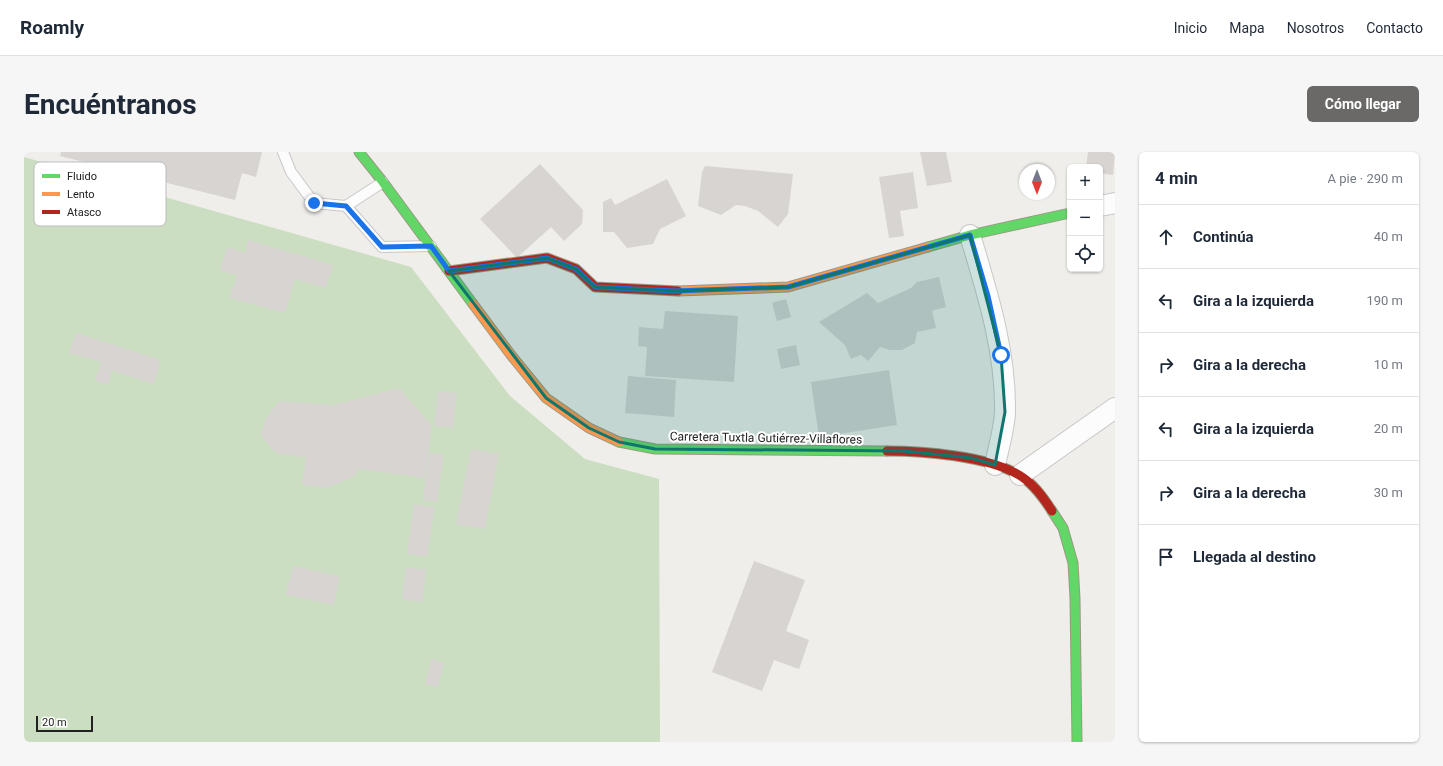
<!DOCTYPE html>
<html lang="es">
<head>
<meta charset="utf-8">
<style>
	:root { --surface:#fff; --page:#f6f6f7; --text:#1f2937; --muted:#747a83; --line:#e0e1e3; --accent:#6a6968 }
	body { margin:0; font-family:Roboto,sans-serif; background:var(--page); color:var(--text) }
	.controls { position:absolute; right:12px; top:12px; display:grid; overflow:hidden; border-radius:6px; box-shadow:0 1px 3px #0004 }
	.controls button { width:36px; height:36px; display:grid; place-items:center; padding:0; border:0; border-bottom:1px solid var(--line); background:var(--surface); color:var(--text); font:20px sans-serif }
	.compass { position:absolute; left:995px; top:12px; width:36px; height:36px; border-radius:50%; background:var(--surface); box-shadow:0 1px 3px #0004; rotate:180deg }
	.scale { position:absolute; left:12px; bottom:10px; width:57px; box-sizing:border-box; padding-left:4px; border:2px solid #222; border-top:0; font-size:11px; line-height:14px; white-space:nowrap; color:#222; -webkit-text-stroke:3px #fff; paint-order:stroke }
	.stop { position:absolute; width:12px; height:12px; margin:-9px; border:3px solid #1a73e8; border-radius:50%; background:#fff }
	.stop.end { background:#1a73e8; border-color:#fff; box-shadow:0 1px 4px #0008 }
	.list { margin:0; padding:0; list-style:none }
	h2 { display:flex; justify-content:space-between; align-items:center; height:52px; margin:0; padding:0 16px; font-size:17px }
	h2 small { font-size:13px; font-weight:400; color:var(--muted) }
	.list li { display:grid; grid-template-columns:26px 1fr auto; gap:12px; align-items:center; box-sizing:border-box; height:64px; padding:0 16px; border-top:1px solid var(--line) }
	.list b { display:block; font-size:15px; white-space:nowrap }
	.list em { font-size:13px; font-style:normal; color:var(--muted) }
	.icon { flex:none; width:22px; height:22px; fill:none; stroke:currentColor; stroke-width:2; stroke-linecap:round; stroke-linejoin:round }
	.map { position:relative; flex:none; width:1091px; height:590px; overflow:hidden; border-radius:6px }
	header { display:flex; align-items:center; gap:24px; box-sizing:border-box; height:56px; padding:0 20px; background:var(--surface); border-bottom:1px solid var(--line) }
	header strong { font-size:19px }
	nav { display:flex; gap:22px; margin-inline-start:auto; font-size:14px }
	.intro { display:flex; align-items:center; justify-content:space-between; box-sizing:border-box; height:96px; padding:0 24px }
	h1 { margin:0; font-size:28px }
	.button { padding:10px 18px; border-radius:6px; background:var(--accent); color:#fff; font-size:14px; font-weight:700 }
	main { display:flex; gap:24px; padding:0 24px }
	aside { flex:1; background:var(--surface); border-radius:6px; box-shadow:0 1px 3px #0004 }
	.map>svg:first-child { display:block }
</style>
</head>
<body>
<header>
<strong>Roamly</strong>
<nav><a>Inicio</a><a>Mapa</a><a>Nosotros</a><a>Contacto</a></nav>
</header>
<div class="intro"><h1>Encuéntranos</h1><a class="button">Cómo llegar</a></div>
<main>
<div class="map">
<svg width="1091" height="590" viewBox="0 0 1091 590">
	<rect width="100%" height="100%" fill="#f0eeeb"/>
	<path fill="#cbdec1" d="M0,5l387,110 99,129 75,63 74,20 1,263h-636z"/>
	<g fill="#d7d4d2">
		<path d="M37,0h201l-6,25 -14,-4 -7,27 -175,-44z"/>
		<path d="M896,0h26l6,30 -25,4z"/>
		<path d="M1064,0h27l-2,23 -13,-2v-6h-14z"/>
		<path d="M516,12l43,46 -1,14 -18,17 -13,-14 -34,31 -37,-39z"/>
		<path d="M681,14l88,8 -5,40 -10,13 -20,-16 -13,-5 -9,-1 -15,10 -23,-9 4,-34z"/>
		<path d="M889,20l5,36 -18,3 4,25 -15,2 -10,-61z"/>
		<path d="M643,27l19,37 -26,13 -7,15 -26,4 -13,-16h-11v-30l8,-4 4,7z"/>
		<path d="M224,88l85,25 -7,23 -31,-9 -10,34 -55,-15 7,-23 -17,-4 7,-24 18,6z"/>
		<path d="M915,125l7,30 -14,4 4,17 -19,4 -2,11 -13,7h-12l-10,-3 -12,14 -7,-6 -10,4 -6,-14 -26,-23 48,-29 11,10 33,-15 6,-6z"/>
		<path d="M762,147l5,18 -14,4 -5,-18z"/>
		<path d="M641,159l73,5 -4,66 -89,-6 2,-29 -9,-1 1,-19 24,2z"/>
		<path d="M52,181l85,27 -7,24 -42,-13 -4,14 -13,-4 6,-19 -32,-9z"/>
		<path d="M772,193l4,20 -19,4 -4,-20z"/>
		<path d="M865,218l8,55 -78,12 -8,-55z"/>
		<path d="M604,224l48,4 -2,37 -49,-4z"/>
		<path d="M375,236l33,38 -7,52 -66,-9 -6,8 -27,11 -24,-3 4,-27 -30,-5 -15,-17 4,-16 14,-19 54,4z"/>
		<path d="M414,239l19,2 -4,35 -19,-2z"/>
		<path d="M447,297l28,5 -14,75 -29,-5z"/>
		<path d="M405,301l15,2 -7,47 -14,-2z"/>
		<path d="M390,352l21,3 -8,50 -20,-3z"/>
		<path d="M730,409l51,19 -19,51 23,9 -10,29 -25,-9 -12,31 -50,-19z"/>
		<path d="M269,414l47,10 -6,29 -48,-10z"/>
		<path d="M382,415l20,3 -3,32 -21,-2z"/>
		<path d="M407,507l13,4 -6,24 -13,-3z"/>
	</g>
	<g fill="none" stroke-linecap="round" stroke-linejoin="round">
		<g stroke="#c9c8c7" stroke-width="12">
			<g id="lane">
				<path d="M259,0l8,20 23,31 32,3 37,-24"/>
				<path d="M322,54l36,41 49,-1"/>
			</g>
		</g>
		<g stroke="#c9c8c7" stroke-width="22">
			<g id="street">
				<path d="M1076,54l15,-3"/>
				<path d="M946,83c17,57 36,116 35,176 0,15 -7,39 -10,54"/>
				<path d="M996,323l95,-67"/>
			</g>
		</g>
		<g stroke="#999a82" stroke-width="11">
			<g id="fast">
				<path d="M335,0l24,30 90,122"/>
				<path d="M904,95l42,-12 100,-22"/>
				<path d="M595,290l36,7 232,2"/>
				<path d="M1028,359l11,17 10,35 2,35 2,144"/>
			</g>
		</g>
		<g stroke="#999a82" stroke-width="11">
			<g id="slow">
				<path d="M654,139l110,-4 140,-40"/>
				<path d="M449,152l38,51 35,43 43,30 30,14"/>
			</g>
		</g>
		<g stroke="#999a82" stroke-width="11">
			<g id="jam">
				<path d="M425,119l98,-13 29,11 19,18 83,4"/>
				<path d="M863,299c37,0 100,5 132,24 14,8 24,22 33,36"/>
			</g>
		</g>
		<use href="#lane" stroke="#fdfcfc" stroke-width="10"/>
		<use href="#street" stroke="#fdfcfc" stroke-width="20"/>
		<use href="#fast" stroke="#63d668" stroke-width="9"/>
		<use href="#slow" stroke="#ff974d" stroke-width="9"/>
		<use href="#jam" stroke="#b3261e" stroke-width="9"/>
	</g>
	<g fill="none" stroke-linecap="round" stroke-linejoin="round">
		<path stroke="#1a73e8" stroke-width="5" d="M290,51l32,3 36,41 49,-1 18,25 98,-13 29,11 19,18 79,4 114,-4 182,-52 18,61 13,59"/>
	</g>
	<path fill="#0f766e" fill-opacity="0.2" stroke="#0f766e" stroke-width="3" stroke-linejoin="round" d="M946,83l31,120 4,57 -10,53 -24,-7 -68,-7 -248,-2 -36,-7 -30,-14 -43,-30 -97,-127 98,-13 29,11 19,18 79,4 114,-4z"/>
	<g text-anchor="middle" dominant-baseline="central" stroke-width="4" stroke-linejoin="round" paint-order="stroke">
		<g font-size="12" fill="#222" stroke="#fff">
			<text transform="translate(742 286) rotate(1)">Carretera Tuxtla Gutiérrez-Villaflores</text>
		</g>
	</g>
	<rect x="10" y="10" width="132" height="64" rx="6" fill="#fff" stroke="#bdbdbd" stroke-width="1"/>
	<rect x="18" y="22" width="18" height="4" fill="#63d668"/>
	<rect x="18" y="40" width="18" height="4" fill="#ff974d"/>
	<rect x="18" y="58" width="18" height="4" fill="#b3261e"/>
	<g font-size="11" fill="#222">
		<text x="43" y="28">Fluido</text>
		<text x="43" y="46">Lento</text>
		<text x="43" y="64">Atasco</text>
	</g>
</svg>
<div class="controls">
<button>+</button>
<button>−</button>
<button><svg class="icon" aria-label="locate" viewBox="0 0 24 24"><circle cx="12" cy="12" r="6"/><path d="M12 2v4M12 18v4M2 12h4M18 12h4"/></svg></button>
</div>
<svg class="compass" viewBox="-18 -18 36 36"><path d="M0-13l5 13h-10z" fill="#e53935"/><path d="M0 13l5-13h-10z" fill="#747a83"/></svg>
<div class="scale">20 m</div>
<div class="stop" style="left:977px;top:203px"></div>
<div class="stop end" style="left:290px;top:51px"></div>
</div>
<aside>
<h2>4 min<small>A pie · 290 m</small></h2>
<ul class="list">
<li><svg class="icon" aria-label="ahead" viewBox="0 0 24 24"><path d="M12 20V5M6 11l6-6 6 6"/></svg><div><b>Continúa</b></div><em>40 m</em></li>
<li><svg class="icon" aria-label="left" viewBox="0 0 24 24"><path d="M17 20v-9H6M10 6l-5 5 5 5"/></svg><div><b>Gira a la izquierda</b></div><em>190 m</em></li>
<li><svg class="icon" aria-label="right" viewBox="0 0 24 24"><path d="M7 20v-9h11M14 6l5 5-5 5"/></svg><div><b>Gira a la derecha</b></div><em>10 m</em></li>
<li><svg class="icon" aria-label="left" viewBox="0 0 24 24"><path d="M17 20v-9H6M10 6l-5 5 5 5"/></svg><div><b>Gira a la izquierda</b></div><em>20 m</em></li>
<li><svg class="icon" aria-label="right" viewBox="0 0 24 24"><path d="M7 20v-9h11M14 6l5 5-5 5"/></svg><div><b>Gira a la derecha</b></div><em>30 m</em></li>
<li><svg class="icon" aria-label="arrive" viewBox="0 0 24 24"><path d="M6 21V4h12l-3 4 3 4H6"/></svg><div><b>Llegada al destino</b></div></li>
</ul>
</aside>
</main>
</body>
</html>
